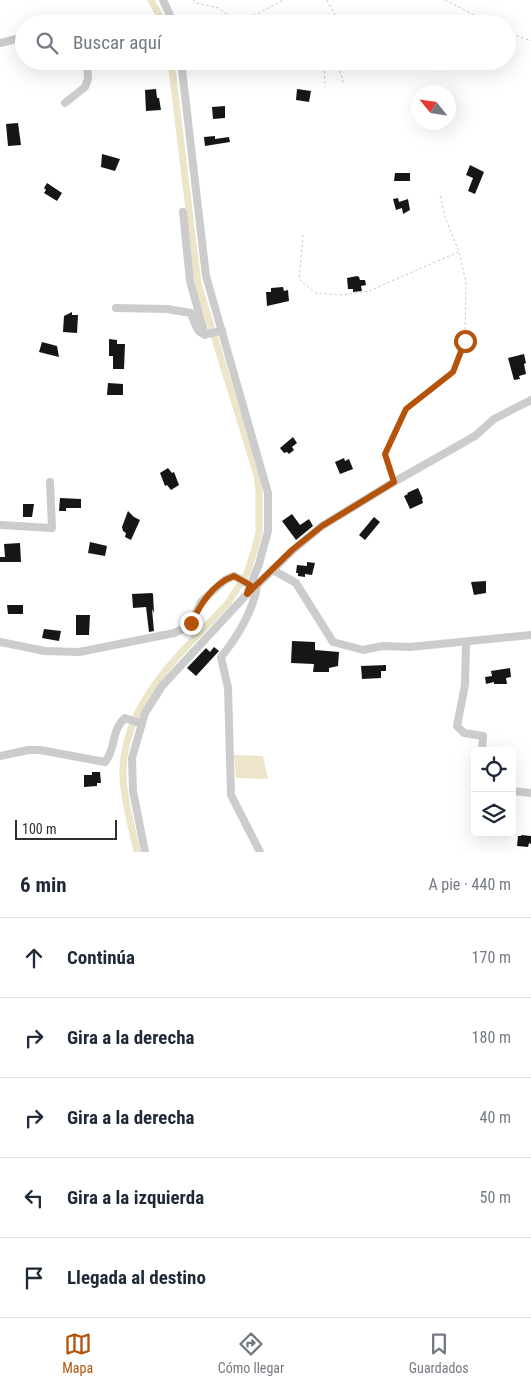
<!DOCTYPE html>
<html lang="es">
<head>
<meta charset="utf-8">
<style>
	:root { --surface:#fff; --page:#f2f2f3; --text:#1f2937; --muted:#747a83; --line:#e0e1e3; --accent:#b45309 }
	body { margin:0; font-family:"Roboto Condensed",sans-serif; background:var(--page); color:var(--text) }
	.controls { position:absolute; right:15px; bottom:15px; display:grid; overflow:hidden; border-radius:8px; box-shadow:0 5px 20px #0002 }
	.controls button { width:45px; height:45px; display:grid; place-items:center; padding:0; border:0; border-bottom:1px solid var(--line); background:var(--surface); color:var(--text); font:25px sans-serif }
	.compass { position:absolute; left:411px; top:85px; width:45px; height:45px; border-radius:50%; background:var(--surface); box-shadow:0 5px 20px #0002; rotate:300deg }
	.scale { position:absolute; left:15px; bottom:12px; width:102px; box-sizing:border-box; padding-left:5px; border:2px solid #2f2f2f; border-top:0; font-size:14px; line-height:18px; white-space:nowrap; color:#2f2f2f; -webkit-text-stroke:4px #fff; paint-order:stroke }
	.stop { position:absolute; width:15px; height:15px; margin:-11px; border:4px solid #b45309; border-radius:50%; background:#fff }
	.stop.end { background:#b45309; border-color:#fff; box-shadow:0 1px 5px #0008 }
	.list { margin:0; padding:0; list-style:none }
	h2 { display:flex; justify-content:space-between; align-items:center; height:65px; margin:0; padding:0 20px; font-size:21px }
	h2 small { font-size:16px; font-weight:400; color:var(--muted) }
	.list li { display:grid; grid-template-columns:32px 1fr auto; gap:15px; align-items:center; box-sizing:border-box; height:80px; padding:0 20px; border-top:1px solid var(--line) }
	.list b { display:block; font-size:19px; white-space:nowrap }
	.list em { font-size:16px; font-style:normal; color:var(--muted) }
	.icon { flex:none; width:28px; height:28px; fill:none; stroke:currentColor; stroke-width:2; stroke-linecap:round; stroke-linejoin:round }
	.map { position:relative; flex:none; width:531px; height:852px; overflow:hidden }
	.search { position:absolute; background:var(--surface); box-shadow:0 5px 20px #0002; left:15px; right:15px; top:15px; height:55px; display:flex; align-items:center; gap:12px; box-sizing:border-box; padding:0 18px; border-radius:28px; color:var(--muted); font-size:19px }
	.sheet { height:465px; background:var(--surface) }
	nav { display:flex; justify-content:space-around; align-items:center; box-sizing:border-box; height:70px; border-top:1px solid var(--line); background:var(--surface); font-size:14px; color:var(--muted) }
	nav a { display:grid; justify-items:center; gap:2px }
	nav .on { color:var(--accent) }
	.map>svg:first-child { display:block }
</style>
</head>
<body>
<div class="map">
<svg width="531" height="852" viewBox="0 0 531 852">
	<rect width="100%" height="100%" fill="#fff"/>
	<path fill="#ece5c9" d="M234,755l29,1 5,23 -32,-1z"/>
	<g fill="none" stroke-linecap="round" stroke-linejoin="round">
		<g stroke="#ece5c9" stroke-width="7">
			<path d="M151,0l13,24"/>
			<path d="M137,852c-5,-25 -13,-50 -14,-75 -2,-74 59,-124 105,-174l19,-30 7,-21 5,-20v-40l-2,-17 -59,-191 -27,-223"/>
		</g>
	</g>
	<g fill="#161616">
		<path d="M156,89l1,9h2l2,12 -15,1 -1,-21z"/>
		<path d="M297,89l14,2 -2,11 -13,-2z"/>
		<path d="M225,106v12l-12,1 -1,-12z"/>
		<path d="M18,123l3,22 -13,1 -2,-22z"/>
		<path d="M215,136v3l14,-2 1,5 -25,4 -1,-9z"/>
		<path d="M102,154l18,5 -5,12 -14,-4z"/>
		<path d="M470,165l14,7 -9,22 -7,-3 5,-13 -7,-3z"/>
		<path d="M395,173h15v8h-16z"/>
		<path d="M47,183l15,10 -5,8 -13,-8 2,-3 -2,-2z"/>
		<path d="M398,198l1,4 9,-3 2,11 -7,4 -1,-6 -6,2 -3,-11z"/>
		<path d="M357,276l2,1 1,3h5l1,5 -5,1 1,5 -9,1v-3h-5l-1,-11z"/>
		<path d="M283,287l1,4 4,-1 1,11 -22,5 -1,-14h5v-4z"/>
		<path d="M72,312v3h6l-1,18 -14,-1 1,-16z"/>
		<path d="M109,339l8,1v4h8l-1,25h-11v-13h-4z"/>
		<path d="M42,342l15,4 2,11 -20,-5z"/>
		<path d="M524,354l2,9 -2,1 2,10 -7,2 1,3 -6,1 -6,-22z"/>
		<path d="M108,383l15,1v11h-16z"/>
		<path d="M293,437l4,6 -5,4 2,3 -5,4 -2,-2 -3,1 -4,-5z"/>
		<path d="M344,458l1,3 4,-2 4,10 -13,5 -5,-12z"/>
		<path d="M168,468l4,5 2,-1 5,13 -8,5 -4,-5 -2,1 -5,-13z"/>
		<path d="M418,488l5,11h-1l1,4 -13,6 -6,-13 4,-2 -1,-1z"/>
		<path d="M60,498l21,1v9h-15v3h-7z"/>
		<path d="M23,504h11l-2,13h-9z"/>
		<path d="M128,511l6,6 6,3 -9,20 -6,-3 1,-4 -3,-2 -1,-4z"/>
		<path d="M292,514l8,11 9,-6 4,7 -17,14 -14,-19z"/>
		<path d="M374,517l6,5 -15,18 -6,-5z"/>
		<path d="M90,542l17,4 -2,10 -17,-3z"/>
		<path d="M20,543l1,19h-21v-5h5l-1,-13z"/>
		<path d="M307,562l8,1 -3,12 -7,-1v3l-7,-1v-3h-2l1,-8 10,1z"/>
		<path d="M486,581v12l-12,2 -3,-13z"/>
		<path d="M152,593l1,1 1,19 -2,-4 2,22 -5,1 -3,-25 -13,1 -1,-14z"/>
		<path d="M7,605h16v9h-15z"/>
		<path d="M76,615h14l-1,20h-13z"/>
		<path d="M44,629l17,2 -2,10 -17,-3z"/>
		<path d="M292,641l23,1v8l24,2 -1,14 -9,2v4h-16l1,-8 -23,-1z"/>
		<path d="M214,647l5,4 -23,25 -9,-8 19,-20 4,4z"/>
		<path d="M386,665v6h-5v7l-19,1 -1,-13z"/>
		<path d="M510,668l1,9 -5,1 1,6h-13v-2l-8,2 -1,-7 7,-1 -1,-5z"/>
		<path d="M92,772h8l1,11h-4v3l-13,1v-12h8z"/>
		<path d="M521,835l10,1v8l-2,-1 -1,4 -11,-1 1,-10h3z"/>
	</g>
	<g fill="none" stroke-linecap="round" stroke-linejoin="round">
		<g stroke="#c9c9c9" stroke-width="1" stroke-dasharray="2.5 2.5" stroke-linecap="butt">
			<path d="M193,0l3,3 23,5 15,12"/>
			<path d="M327,0l10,19 -2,5"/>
			<path d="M445,0l47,24"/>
			<path d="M221,24l7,-4 16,1 39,-21"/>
			<path d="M507,32l24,9"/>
			<path d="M324,61l1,26"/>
			<path d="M337,61l7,24"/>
			<path d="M303,235l-4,44 16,14 27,2 27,-4 89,-39"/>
			<path d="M391,474l-6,-20 21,-45 47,-37 12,-31 1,-59 -7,-30 -14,-35 -5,-24"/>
		</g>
		<g stroke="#ccc" stroke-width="8">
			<path d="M163,0l11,24"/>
			<path d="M0,43l24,-6"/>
			<path d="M65,103l20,-16 3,-8 -1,-18"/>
			<path d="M183,212l7,69 15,54"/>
			<path d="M116,308l51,1 24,4c8,22 8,25 31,17"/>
			<path d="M0,525l52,3 -2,-46"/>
			<path d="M273,570l23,13 37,59 30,8 20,-4 27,1 121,-12"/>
			<path d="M257,585c-3,25 -21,54 -36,72l7,31 3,107 29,57"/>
			<path d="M249,593l43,-42 30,-25 72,-44 81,-46 19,-17 37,-19"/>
			<path d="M0,642l45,9 34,1 95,-19 11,-5 6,-5 10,-21 24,-22 9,-4 16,9"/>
			<path d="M466,642l-1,43 -8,41 7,7 19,3 -1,15"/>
			<path d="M0,756l28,-6h12l65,12c12,-15 5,-30 20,-44l17,6"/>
			<path d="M512,791l19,2"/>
			<path d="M145,852l-12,-61 -1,-33 13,-45 17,-27 85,-92 12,-30 9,-33v-38l-62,-217 -25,-215"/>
		</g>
	</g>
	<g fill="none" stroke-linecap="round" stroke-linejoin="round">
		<path stroke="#b45309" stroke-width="6" d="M191,623c10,-19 21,-39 43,-47l16,9 -3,9 45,-44 30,-24 72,-44 -9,-28 21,-45 47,-37 12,-31"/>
	</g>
</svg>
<div class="controls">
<button><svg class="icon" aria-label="locate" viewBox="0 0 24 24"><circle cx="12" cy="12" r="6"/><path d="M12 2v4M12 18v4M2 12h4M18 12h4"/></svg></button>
<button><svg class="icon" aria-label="layers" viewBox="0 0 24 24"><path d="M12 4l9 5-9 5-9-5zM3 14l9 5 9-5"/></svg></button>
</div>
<svg class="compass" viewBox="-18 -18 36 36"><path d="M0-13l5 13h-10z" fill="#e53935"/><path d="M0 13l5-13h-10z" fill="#747a83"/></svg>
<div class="scale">100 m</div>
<div class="stop" style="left:465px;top:341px"></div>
<div class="stop end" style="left:191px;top:623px"></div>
<div class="search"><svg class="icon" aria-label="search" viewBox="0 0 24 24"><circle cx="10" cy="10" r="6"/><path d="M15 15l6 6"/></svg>Buscar aquí</div>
</div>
<section class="sheet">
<h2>6 min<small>A pie · 440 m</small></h2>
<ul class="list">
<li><svg class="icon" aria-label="ahead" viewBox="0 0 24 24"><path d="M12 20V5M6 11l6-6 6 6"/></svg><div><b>Continúa</b></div><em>170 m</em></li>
<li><svg class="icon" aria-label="right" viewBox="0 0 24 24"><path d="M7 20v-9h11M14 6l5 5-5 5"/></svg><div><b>Gira a la derecha</b></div><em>180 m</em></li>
<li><svg class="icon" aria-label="right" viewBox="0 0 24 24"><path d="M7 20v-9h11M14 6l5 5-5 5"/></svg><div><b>Gira a la derecha</b></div><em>40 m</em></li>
<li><svg class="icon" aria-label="left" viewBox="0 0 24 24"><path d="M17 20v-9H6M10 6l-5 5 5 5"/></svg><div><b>Gira a la izquierda</b></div><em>50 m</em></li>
<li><svg class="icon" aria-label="arrive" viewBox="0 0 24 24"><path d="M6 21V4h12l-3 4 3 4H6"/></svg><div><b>Llegada al destino</b></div></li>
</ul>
</section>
<nav>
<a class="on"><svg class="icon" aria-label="map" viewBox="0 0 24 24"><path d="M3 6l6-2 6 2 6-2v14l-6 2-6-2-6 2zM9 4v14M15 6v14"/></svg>Mapa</a>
<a><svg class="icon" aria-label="directions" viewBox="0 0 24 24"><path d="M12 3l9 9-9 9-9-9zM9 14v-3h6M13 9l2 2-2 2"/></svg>Cómo llegar</a>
<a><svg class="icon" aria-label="saved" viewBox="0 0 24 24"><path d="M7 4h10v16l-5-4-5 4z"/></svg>Guardados</a>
</nav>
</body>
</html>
